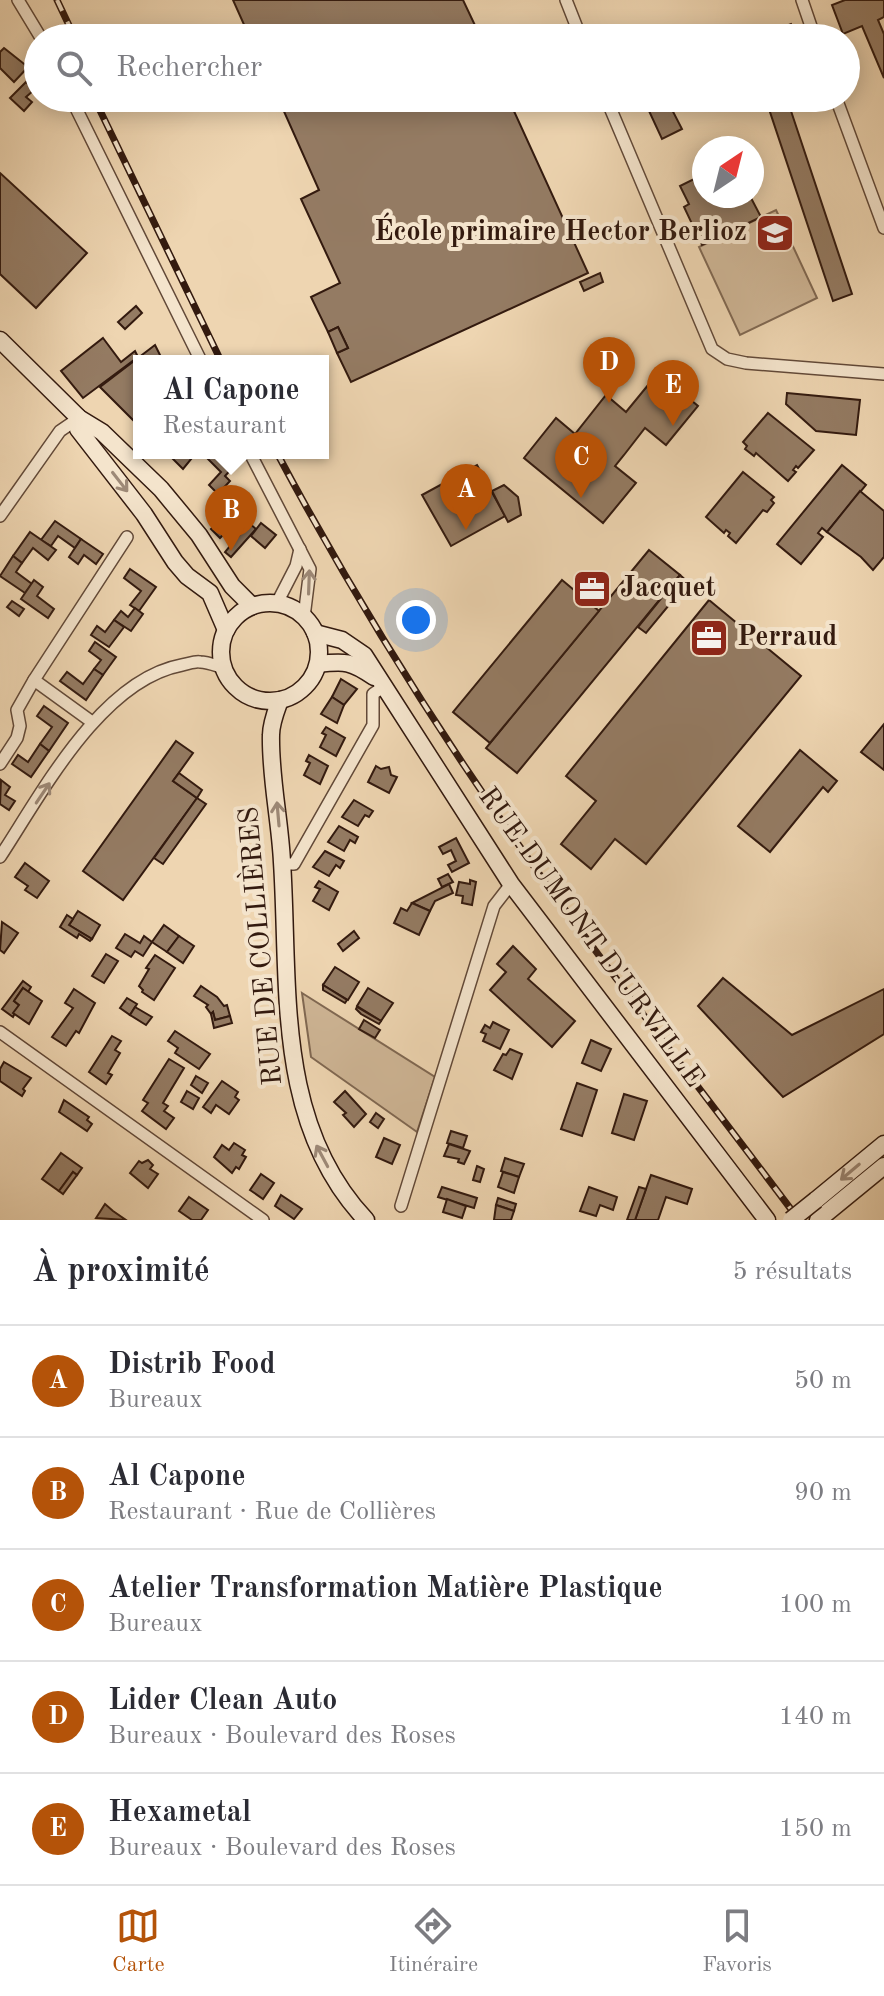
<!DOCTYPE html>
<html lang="fr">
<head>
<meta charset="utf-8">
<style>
	:root { --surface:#fff; --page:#f7f7f7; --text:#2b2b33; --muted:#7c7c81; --line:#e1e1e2; --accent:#b45309 }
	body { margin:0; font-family:"Old Standard TT",serif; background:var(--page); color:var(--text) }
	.compass { position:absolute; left:692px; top:136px; width:72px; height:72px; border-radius:50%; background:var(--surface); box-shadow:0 4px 20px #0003; rotate:35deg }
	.you { position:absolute; left:416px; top:620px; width:28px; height:28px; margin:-20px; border:6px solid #fff; border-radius:50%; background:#1a73e8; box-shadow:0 0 0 12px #1a73e833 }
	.badge { display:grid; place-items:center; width:52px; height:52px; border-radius:50%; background:var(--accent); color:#fff; font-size:26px; font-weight:700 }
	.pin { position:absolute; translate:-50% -66px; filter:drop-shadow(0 2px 4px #0008) }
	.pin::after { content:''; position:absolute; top:42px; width:28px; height:24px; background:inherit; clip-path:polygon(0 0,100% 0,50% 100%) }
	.popup { position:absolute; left:133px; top:355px; width:196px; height:104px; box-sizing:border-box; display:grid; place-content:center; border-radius:0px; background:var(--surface); filter:drop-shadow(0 2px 6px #0005); font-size:26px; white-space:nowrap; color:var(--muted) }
	.popup b { font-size:30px; color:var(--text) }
	.popup::after { content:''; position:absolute; left:50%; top:100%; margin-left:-16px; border:16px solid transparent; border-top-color:var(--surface) }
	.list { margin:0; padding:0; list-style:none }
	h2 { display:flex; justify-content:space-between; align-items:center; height:104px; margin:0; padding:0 32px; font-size:34px }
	h2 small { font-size:26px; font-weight:400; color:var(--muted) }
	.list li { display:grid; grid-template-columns:52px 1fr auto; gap:24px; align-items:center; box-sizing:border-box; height:112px; padding:0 32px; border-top:2px solid var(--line) }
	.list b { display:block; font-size:30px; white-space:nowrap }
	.list p { margin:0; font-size:26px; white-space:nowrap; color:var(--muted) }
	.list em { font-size:26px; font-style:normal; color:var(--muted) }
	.icon { flex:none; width:44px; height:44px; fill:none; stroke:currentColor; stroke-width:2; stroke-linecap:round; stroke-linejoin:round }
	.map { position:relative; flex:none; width:884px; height:1220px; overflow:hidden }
	.search { position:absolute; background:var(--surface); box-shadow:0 4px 20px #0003; left:24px; right:24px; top:24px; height:88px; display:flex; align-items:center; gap:20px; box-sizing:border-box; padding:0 28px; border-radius:44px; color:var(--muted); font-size:30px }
	.sheet { height:664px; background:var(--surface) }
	nav { display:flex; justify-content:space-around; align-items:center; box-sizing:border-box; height:112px; border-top:2px solid var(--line); background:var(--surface); font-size:22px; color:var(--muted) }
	nav a { display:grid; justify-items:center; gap:4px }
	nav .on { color:var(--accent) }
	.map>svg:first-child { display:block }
</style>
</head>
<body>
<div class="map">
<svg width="884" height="1220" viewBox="0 0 884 1220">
	<rect width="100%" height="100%" fill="#eed5b1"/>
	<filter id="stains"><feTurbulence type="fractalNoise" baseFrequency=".0025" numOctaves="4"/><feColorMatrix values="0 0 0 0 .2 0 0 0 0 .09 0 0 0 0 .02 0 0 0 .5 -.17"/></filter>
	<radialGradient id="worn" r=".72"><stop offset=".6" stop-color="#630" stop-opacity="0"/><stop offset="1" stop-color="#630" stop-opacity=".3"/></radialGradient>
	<g fill="#ceb595" stroke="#806852" stroke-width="2">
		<path d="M776,210l41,88 -77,37 -41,-88z"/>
		<path d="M302,993l133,84 -18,55 -106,-75z"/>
	</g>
	<g fill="#947b63" stroke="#331a0f" stroke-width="2">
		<path d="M233,0h230l18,38h-231z"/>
		<path d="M845,0h39v17l-6,3 6,14v44l-22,-52 -19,8 -11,-29z"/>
		<path d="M791,24l6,12 -4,2h-36z"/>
		<path d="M4,48l24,19 -14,15 -14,-14v-16z"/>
		<path d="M26,82l8,8 -8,7 6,5 -8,9 -14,-13z"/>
		<path d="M278,98h230l80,175 -237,109 -14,-29 11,-5 -10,-21 -10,5 -17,-35 29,-14 -39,-84 18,-9z"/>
		<path d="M643,98h23l16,31 -20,10z"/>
		<path d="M788,102l64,192 -19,7 -64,-192z"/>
		<path d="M0,173l87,80 -51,55 -36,-34z"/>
		<path d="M704,174v22h46l11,21 -59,28 -18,-38 5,-3 -9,-18z"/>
		<path d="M600,273l3,9 -19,9 -4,-9z"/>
		<path d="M136,306l6,7 -17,16 -7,-7z"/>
		<path d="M338,327l10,21 -11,5 -9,-21z"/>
		<path d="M103,338l18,24 14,-11 3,6 -55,41 -22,-27z"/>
		<path d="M155,345l8,16h-24v65l-39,-39z"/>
		<path d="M658,373l40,33 -32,39 -21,-17 -21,27 -9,11 21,17 -33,40 -79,-65 32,-40 19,16 31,-39 20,17z"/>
		<path d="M787,393l73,7 -4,35 -40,-4 -30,-27z"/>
		<path d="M768,413l46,37 -16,18 -2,-2 -3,4 3,2 -8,9 -32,-28 -2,3 -9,-7 2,-3 -4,-4z"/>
		<path d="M167,453h29l-13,16z"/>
		<path d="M210,453h14l12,11 -11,12 5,5 -12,13 -9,-9 12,-13 -15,-15z"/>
		<path d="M477,465l28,51 -54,30 -29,-51z"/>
		<path d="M842,465l24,20 -39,47 -5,-4 -4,5 5,4 -22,27 -24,-20z"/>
		<path d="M743,472l31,25 -3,3 3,3 -7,9 -4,-2 -27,33 -8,-7 2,-3 -4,-3 -2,3 -18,-16z"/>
		<path d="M504,485l14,12 3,18 -13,7 -16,-31z"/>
		<path d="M860,491l24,20v46l-11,13 -12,-13 -34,-25z"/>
		<path d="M246,495l5,5 -8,7 4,4 -24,20 2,2 -5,5 -9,-9z"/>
		<path d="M55,521l26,18 -6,9 -17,-12 -7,10 -10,-6z"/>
		<path d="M249,523l7,6 -25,28 -6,-5z"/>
		<path d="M261,523l15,12 -11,13 -14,-12z"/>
		<path d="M30,532l26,18 -8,10 -15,-12 -11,15 -9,-7z"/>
		<path d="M81,539l22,15 -7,10 -12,-9 -6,9 -9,-7z"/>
		<path d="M649,550l31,25 -163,198 -31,-25z"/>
		<path d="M13,556l9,7 -6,9 16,12 -7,9 -25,-17z"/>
		<path d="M130,569l26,18 -17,24 -9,-6 11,-14 -17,-13z"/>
		<path d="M680,575l8,7 -42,51 -8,-6z"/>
		<path d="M34,580l9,7 -6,9 17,13 -6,9 -27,-19z"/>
		<path d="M562,580l37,31 -109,132 -37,-31z"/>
		<path d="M709,600l92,76 -155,188 -31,-25 -24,30 -30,-25 35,-43 -30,-25z"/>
		<path d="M12,601l12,8 -5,7 -12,-9z"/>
		<path d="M135,608l8,6 -12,17 -17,-11 7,-9 7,6z"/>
		<path d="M114,620l10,7 -15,20 -18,-12 6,-9 8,6z"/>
		<path d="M95,642l21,15 -13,18 -9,-6 7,-9 -12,-9z"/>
		<path d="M94,669l9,6 -17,25 -26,-19 7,-9 16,12z"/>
		<path d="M341,679l16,10 -13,16 -12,-8z"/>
		<path d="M332,697l12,8 -7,18 -16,-9z"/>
		<path d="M44,706l24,17 -19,28 -9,-7 12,-17 -15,-11z"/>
		<path d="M884,724v46l-23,-18z"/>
		<path d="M326,727l19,11 -9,18 -16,-9 6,-12 -4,-2z"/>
		<path d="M176,741l17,12 -20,28 24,17 -74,102 -40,-29z"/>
		<path d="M40,744l9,7 -18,26 -19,-13 6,-9 10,7z"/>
		<path d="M800,750l37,31 -9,11 -5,-5 -53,65 -32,-26z"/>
		<path d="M309,755l19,11 -8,18 -16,-9 6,-12 -4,-2z"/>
		<path d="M376,766l5,3 8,-2 2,8 6,2 -8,16 -21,-11z"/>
		<path d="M179,773l23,17 -5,8 -24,-17z"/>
		<path d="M1,780l9,7 -5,8 10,6 -6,9 -9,-6z"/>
		<path d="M197,798l9,6 -43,60 -9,-6z"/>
		<path d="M354,800l19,11 -4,6 -4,-2 -7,11 -16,-9z"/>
		<path d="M339,826l19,11 -3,6 -5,-3 -6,11 -16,-9z"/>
		<path d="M456,838l13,25 -17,9 -4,-7 8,-4 -5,-11 -8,4 -4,-7z"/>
		<path d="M325,851l19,10 -4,7 -4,-3 -7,11 -16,-9z"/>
		<path d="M25,863l24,18 -12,17 -12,-8 3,-4 -13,-9z"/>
		<path d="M448,874l5,8 -11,5 -4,-8z"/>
		<path d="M470,880l6,2 -4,23 -10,-2 1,-7 -7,-1 3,-13 11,2z"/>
		<path d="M319,881l19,11 -9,18 -16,-9 7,-12 -5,-2z"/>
		<path d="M449,884l4,9 -18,8 -5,10 -18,-8z"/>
		<path d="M412,903l18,8 -11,24 -25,-12 7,-15 6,3z"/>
		<path d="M78,911l22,14 -8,14 -23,-14z"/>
		<path d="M67,915l6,4 -4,6 23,14 -2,2 -11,-7 -2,4 -17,-11z"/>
		<path d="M2,922l16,11 -14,20 -4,-3z"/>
		<path d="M164,925l15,11 -12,16 -15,-10z"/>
		<path d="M354,931l5,7 -16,13 -5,-7z"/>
		<path d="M125,934l15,9 4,-7 8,6 -9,14 -8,-5 -4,6 -15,-9z"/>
		<path d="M179,936l15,10 -11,17 -16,-11z"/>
		<path d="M513,946l23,23 -8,10 47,42 -23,26 -62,-57 16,-18 -9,-8z"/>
		<path d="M106,954l12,7 -14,22 -12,-7z"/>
		<path d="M155,955l20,13 -21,32 -12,-8 1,-2 -4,-4 10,-17 -3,-1z"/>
		<path d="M335,967l24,15 -11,18 -25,-15z"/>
		<path d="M723,978l69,57 92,-46v45l-101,63 -85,-91z"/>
		<path d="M23,981l8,6 -3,5 -5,-4 -9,13 5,4 -6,12 -11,-8z"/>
		<path d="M323,985l24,15 -2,3 -22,-13z"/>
		<path d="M201,986l16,11 7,9 3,-1 3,11 -15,4 -2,-8 -2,2 -5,-7 2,-2 -14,-9z"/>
		<path d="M23,988l19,13 -13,23 -16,-11 6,-8 -5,-4z"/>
		<path d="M368,988l25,15 -12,18 -24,-15z"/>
		<path d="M74,989l21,14 -16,30 -3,-2 -10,15 -14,-9 21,-29 -8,-5z"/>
		<path d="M127,998l10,6 -7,11 -10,-7z"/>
		<path d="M135,1007l17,10 -6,8 -16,-10z"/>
		<path d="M357,1007l24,14 -2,3 -18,-10 -5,-5z"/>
		<path d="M213,1012l2,8 15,-4 2,7 -18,5 -3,-14z"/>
		<path d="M364,1020l16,10 -5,8 -16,-9z"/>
		<path d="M493,1022l16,8 -9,19 -17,-8 3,-7 -5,-2 4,-7 5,3z"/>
		<path d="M175,1031l35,23 -11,15 -24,-16 3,-5 -10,-7z"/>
		<path d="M112,1036l9,5 -6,9 5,3 -12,20 4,2 -6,9 -17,-12z"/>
		<path d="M591,1040l20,9 -10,22 -19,-8z"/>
		<path d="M510,1049l12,5 -10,25 -18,-9 9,-16 3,1z"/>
		<path d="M169,1059l15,9 -21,35 5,3 -4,5 10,7 -8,11 -24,-18 6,-8 -5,-3z"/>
		<path d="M4,1062l27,16 -8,11 2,2 -3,5 -22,-15v-12z"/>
		<path d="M196,1076l12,7 -6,10 -11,-8z"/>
		<path d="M222,1081l16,11 -3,5 4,3 -10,14 -13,-9 -5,8 -8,-6z"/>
		<path d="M577,1083l20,7 -15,46 -21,-7z"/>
		<path d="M187,1091l12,7 -6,11 -12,-7z"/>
		<path d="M345,1091l21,23 -12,13 -11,-12 3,-2 -12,-11z"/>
		<path d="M624,1094l23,7 -13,39 -22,-7z"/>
		<path d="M64,1100l25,17 -2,3 5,4 -5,7 -28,-19z"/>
		<path d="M376,1113l8,6 -6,9 -8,-6z"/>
		<path d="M451,1131l16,5 -4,12 -16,-5z"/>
		<path d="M384,1138l16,7 -8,19 -16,-7z"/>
		<path d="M234,1143l11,7 -3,5 4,2 -7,12 -3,-2 -4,6 -18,-16 8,-12 7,5z"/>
		<path d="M449,1144l21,7 -6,13 -6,-2 1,-3 -15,-3z"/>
		<path d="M61,1153l21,15 -5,7 -4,-3 -14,19 -17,-12z"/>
		<path d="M505,1158l19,6 -5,13 -18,-6z"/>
		<path d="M148,1160l5,5 -3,4 8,5 -10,14 -18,-15 9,-12 3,2z"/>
		<path d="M477,1166l7,3 -4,13 -7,-2z"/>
		<path d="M73,1172l4,3 -14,19 -4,-3z"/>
		<path d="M503,1172l16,5 -5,16 -16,-6z"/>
		<path d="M261,1174l13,9 -11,16 -13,-9z"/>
		<path d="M651,1175l41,14 -5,15 -21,-7 -8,23h-23z"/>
		<path d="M442,1187l35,11 -3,10 -36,-11z"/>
		<path d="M589,1187l28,10 -4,13 -13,-5 -4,11 -16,-5z"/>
		<path d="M639,1187l7,2 -11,31h-8z"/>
		<path d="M281,1195l21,14 -8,10 -19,-13z"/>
		<path d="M189,1197l19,13 -7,10h-9l-13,-9z"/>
		<path d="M498,1198l18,6 -2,7 -18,-6z"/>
		<path d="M447,1199l19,7 -4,12 -19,-6z"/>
		<path d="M105,1204l8,7 13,9 -30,-2z"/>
		<path d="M496,1205l18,6 -3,9h-17z"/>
	</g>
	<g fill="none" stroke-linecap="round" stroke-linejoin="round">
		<g stroke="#624938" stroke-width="14">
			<g id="street">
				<path d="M18,0l23,38"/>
				<path d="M566,0l15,38"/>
				<path d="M802,0l13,38"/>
				<path d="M71,98l130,263"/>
				<path d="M606,98l106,251 15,10 19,4 138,11"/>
				<path d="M836,98l48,130"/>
				<path d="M250,453l60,116 -6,48"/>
				<path d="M0,516l60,-85 19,-13"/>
				<path d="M277,603l19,-37 4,-17"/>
				<path d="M92,722l-58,-42 93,-143"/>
				<path d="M0,764l17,-26 3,-12 -3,-16 17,-30"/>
				<path d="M0,857c42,-64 101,-177 182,-192 6,-1 13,-4 18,-3 8,0 17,4 24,6"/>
				<path d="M283,864h11l79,-139v-31l10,-7"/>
				<path d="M0,1032l263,188"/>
				<path d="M401,1206l93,-300 17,-22"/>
			</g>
		</g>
		<g stroke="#331a0f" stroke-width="19">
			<g id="secondary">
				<path d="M0,340l79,78 23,14 59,57 38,46 33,51 20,20"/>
				<path d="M79,418l-1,11 66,85 31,48 12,14 23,17 16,37"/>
				<circle cx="270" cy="652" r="49"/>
				<path d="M315,633l27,7 22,15 147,229 256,336"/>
				<path d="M318,664c27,-3 33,-3 56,13"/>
				<path d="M280,700c-4,11 -9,23 -9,35 -1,42 9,85 11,127 8,123 -8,261 84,358"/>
				<path d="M816,1200l68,-56"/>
				<path d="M818,1220l66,-54"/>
			</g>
		</g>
		<use href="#street" stroke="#f4e4cc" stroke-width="11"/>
		<use href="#secondary" stroke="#f4e4cc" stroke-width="16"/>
		<g stroke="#331a0f" stroke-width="7">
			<g id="rail">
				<path d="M57,0l18,38"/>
				<path d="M94,98l127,263"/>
				<path d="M277,453c73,137 156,271 246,398 88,125 184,246 276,369"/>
			</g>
		</g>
		<use href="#rail" stroke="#f4e4cc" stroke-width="4" stroke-dasharray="12" stroke-linecap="butt"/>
		<g stroke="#331a0f" stroke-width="19" stroke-linecap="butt">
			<path id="secondary-bridge" d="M791,1220l25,-20"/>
		</g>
		<use href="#secondary-bridge" stroke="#f4e4cc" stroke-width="16"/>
	</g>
	<defs><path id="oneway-shaft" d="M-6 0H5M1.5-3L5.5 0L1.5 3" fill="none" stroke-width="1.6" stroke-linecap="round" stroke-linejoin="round" transform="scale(2)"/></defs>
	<g stroke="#9d8977">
		<use href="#oneway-shaft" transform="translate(120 482) rotate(52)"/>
		<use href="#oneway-shaft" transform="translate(309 582) rotate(-88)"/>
		<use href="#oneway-shaft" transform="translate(43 793) rotate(-56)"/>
		<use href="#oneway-shaft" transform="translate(278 814) rotate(-95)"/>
		<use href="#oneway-shaft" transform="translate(322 1156) rotate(-118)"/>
		<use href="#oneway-shaft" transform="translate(850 1172) rotate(140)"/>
	</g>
	<defs>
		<g id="school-square" transform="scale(2)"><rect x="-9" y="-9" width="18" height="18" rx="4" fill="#8f2418" stroke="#f4e4cc"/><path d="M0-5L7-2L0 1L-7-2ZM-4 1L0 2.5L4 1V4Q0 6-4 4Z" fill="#fff"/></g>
		<g id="office-square" transform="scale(2)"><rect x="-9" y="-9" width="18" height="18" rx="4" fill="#8f2418" stroke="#f4e4cc"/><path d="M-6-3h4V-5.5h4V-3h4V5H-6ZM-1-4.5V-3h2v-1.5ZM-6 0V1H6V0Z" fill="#fff"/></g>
	</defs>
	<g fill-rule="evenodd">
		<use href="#school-square" x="775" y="233"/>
		<use href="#office-square" x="592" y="589"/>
		<use href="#office-square" x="709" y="638"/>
	</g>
	<g text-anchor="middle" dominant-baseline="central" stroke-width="8" stroke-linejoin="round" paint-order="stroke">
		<g font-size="28" font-weight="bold" fill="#331a0f" stroke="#f4e4cc" text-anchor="start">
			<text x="747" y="233" text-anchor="end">École primaire Hector Berlioz</text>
			<text x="620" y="589">Jacquet</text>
			<text x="737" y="638">Perraud</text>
		</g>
		<g font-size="28" fill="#331a0f" stroke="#f4e4cc">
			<text transform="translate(590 938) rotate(54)">RUE DUMONT D'URVILLE</text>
			<text transform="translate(262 946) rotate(-95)">RUE DE COLLIÈRES</text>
		</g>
	</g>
	<rect width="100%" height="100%" filter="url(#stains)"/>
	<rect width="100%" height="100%" fill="url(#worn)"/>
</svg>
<svg class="compass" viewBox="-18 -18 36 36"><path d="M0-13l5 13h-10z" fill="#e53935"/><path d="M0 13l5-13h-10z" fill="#7c7c81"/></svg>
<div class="you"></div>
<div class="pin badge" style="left:466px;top:530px">A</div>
<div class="pin badge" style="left:231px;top:551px">B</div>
<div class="popup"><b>Al Capone</b>Restaurant</div>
<div class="pin badge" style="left:581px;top:498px">C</div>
<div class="pin badge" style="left:609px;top:403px">D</div>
<div class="pin badge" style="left:673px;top:426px">E</div>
<div class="search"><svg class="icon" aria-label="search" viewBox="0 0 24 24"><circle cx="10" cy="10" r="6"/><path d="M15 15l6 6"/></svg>Rechercher</div>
</div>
<section class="sheet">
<h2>À proximité<small>5 résultats</small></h2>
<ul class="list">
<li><span class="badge">A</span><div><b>Distrib Food</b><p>Bureaux</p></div><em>50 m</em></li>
<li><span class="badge">B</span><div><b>Al Capone</b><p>Restaurant · Rue de Collières</p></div><em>90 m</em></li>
<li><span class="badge">C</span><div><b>Atelier Transformation Matière Plastique</b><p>Bureaux</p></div><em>100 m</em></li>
<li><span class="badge">D</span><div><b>Lider Clean Auto</b><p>Bureaux · Boulevard des Roses</p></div><em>140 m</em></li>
<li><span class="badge">E</span><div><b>Hexametal</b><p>Bureaux · Boulevard des Roses</p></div><em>150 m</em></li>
</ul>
</section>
<nav>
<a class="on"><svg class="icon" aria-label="map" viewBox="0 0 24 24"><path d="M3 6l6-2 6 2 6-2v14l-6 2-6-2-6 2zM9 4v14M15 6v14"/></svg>Carte</a>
<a><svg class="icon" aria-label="directions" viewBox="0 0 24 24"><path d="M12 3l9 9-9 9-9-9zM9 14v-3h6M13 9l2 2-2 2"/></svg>Itinéraire</a>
<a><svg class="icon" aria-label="saved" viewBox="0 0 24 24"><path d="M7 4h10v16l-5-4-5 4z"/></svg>Favoris</a>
</nav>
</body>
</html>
